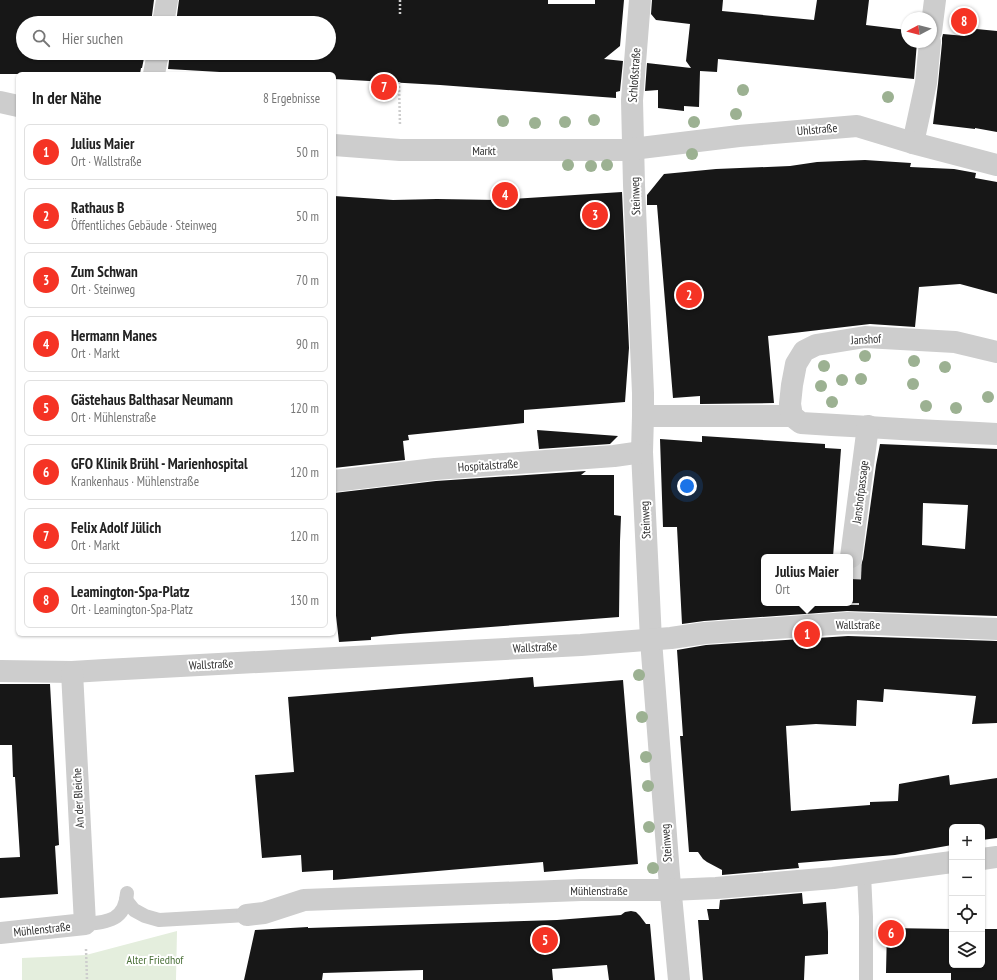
<!DOCTYPE html>
<html lang="de">
<head>
<meta charset="utf-8">
<style>
	:root { --surface:#fff; --page:#f2f2f2; --text:#222; --muted:#767676; --line:#e0e0e0; --accent:#f53324 }
	body { margin:0; font-family:"PT Sans Narrow",sans-serif; background:var(--page); color:var(--text) }
	.controls { position:absolute; right:12px; bottom:12px; display:grid; overflow:hidden; border-radius:6px; box-shadow:0 1px 3px #0004 }
	.controls button { width:36px; height:36px; display:grid; place-items:center; padding:0; border:0; border-bottom:1px solid var(--line); background:var(--surface); color:var(--text); font:20px sans-serif }
	.compass { position:absolute; left:901px; top:12px; width:36px; height:36px; border-radius:50%; background:var(--surface); box-shadow:0 1px 3px #0004; rotate:263deg }
	.you { position:absolute; left:687px; top:486px; width:14px; height:14px; margin:-10px; border:3px solid #fff; border-radius:50%; background:#1a73e8; box-shadow:0 0 0 6px #1a73e833 }
	.badge { display:grid; place-items:center; width:26px; height:26px; border-radius:50%; background:var(--accent); color:#fff; font-size:13px; font-weight:700 }
	.pin { position:absolute; translate:-50% -50%; border:2px solid #fff; box-shadow:0 1px 4px #0006 }
	.popup { position:absolute; left:761px; top:554px; width:92px; height:52px; box-sizing:border-box; display:grid; place-content:center; border-radius:6px; background:var(--surface); filter:drop-shadow(0 1px 3px #0005); font-size:13px; white-space:nowrap; color:var(--muted) }
	.popup b { font-size:15px; color:var(--text) }
	.popup::after { content:''; position:absolute; left:50%; top:100%; margin-left:-8px; border:8px solid transparent; border-top-color:var(--surface) }
	.list { margin:0; padding:0; list-style:none }
	h2 { display:flex; justify-content:space-between; align-items:center; height:52px; margin:0; padding:0 16px; font-size:17px }
	h2 small { font-size:13px; font-weight:400; color:var(--muted) }
	.list li { display:grid; grid-template-columns:26px 1fr auto; gap:12px; align-items:center; box-sizing:border-box; height:56px; margin:0 8px 8px; padding:0 8px; border:1px solid var(--line); border-radius:6px }
	.list b { display:block; font-size:15px; white-space:nowrap }
	.list p { margin:0; font-size:13px; white-space:nowrap; color:var(--muted) }
	.list em { font-size:13px; font-style:normal; color:var(--muted) }
	.icon { flex:none; width:22px; height:22px; fill:none; stroke:currentColor; stroke-width:2; stroke-linecap:round; stroke-linejoin:round }
	.map { position:relative; flex:none; width:997px; height:980px; overflow:hidden }
	.search { position:absolute; background:var(--surface); box-shadow:0 1px 3px #0004; left:16px; top:16px; width:320px; height:44px; display:flex; align-items:center; gap:10px; box-sizing:border-box; padding:0 14px; border-radius:22px; color:var(--muted); font-size:15px }
	.panel { position:absolute; background:var(--surface); box-shadow:0 1px 3px #0004; left:16px; top:72px; width:320px; height:564px; border-radius:6px }
	.map>svg:first-child { display:block }
</style>
</head>
<body>
<div class="map">
<svg width="997" height="980" viewBox="0 0 997 980">
	<rect width="100%" height="100%" fill="#fff"/>
	<path fill="#e4eedd" d="M177,931l-1,49h-154v-22l64,-3z"/>
	<g fill="#171717" fill-rule="evenodd">
		<path d="M0,0h154l-3,23h-128v30h122l-3,15h-1l-1,6h-140z"/>
		<path d="M179,0h369v4h47v-4h29l-4,46 -16,13 19,2 -3,30 -4,1v6l-176,-13 -106,-6v-5h-80l-86,-5 2,-16h159v-30h-153z"/>
		<path d="M652,0h71l-1,11 92,9 3,-20h52l-3,25 41,5v12h10l-3,37 -196,-20 -1,13 -17,-1 -1,36 -15,-1v5l-26,-3v-18l-13,1 2,-28 44,5 -5,-7 4,-37 -34,-4 -5,-6z"/>
		<path d="M966,28l31,3v101l-22,-4v1l-42,-5 5,-40 4,-41v-5l1,-4 22,2z"/>
		<path d="M865,160l46,3 -1,4 44,2 22,4 -1,5 22,4v112l-37,-10 -41,3 -4,40 -45,-3 -102,12 6,67 -74,1v-8l-27,2 -16,-193h-10v-10l17,-21 52,-5 74,-3 27,-4z"/>
		<path d="M622,192l7,156 -4,54 -101,8v13l-116,12 1,5 -6,1 2,19 -71,8v-272l59,4 44,-1 60,1z"/>
		<path d="M537,430l81,6 -8,8 -71,5z"/>
		<path d="M702,436l123,8v4l16,1 -8,108h-69v46h86v-27l1,-7 5,-1 5,-3 2,-6 13,-94 4,-21 117,5v167l-150,-5 -143,10 -22,3 -5,-97h-14l-3,-88 42,3zM923,503l45,2 -3,44 -43,-4z"/>
		<path d="M586,471l-5,4h33v40l7,1 -1,25 -1,76 -219,17 -29,3v3l-32,2 -5,-44v-105l102,-12z"/>
		<path d="M848,636l149,5v82l-25,1 4,-28 -92,-7 -1,13 -26,-2 -1,26 -40,-2 -30,2 5,85 79,-6v-3l28,-1 1,-17 50,-9 1,10 47,-7v60l-15,2v-13h-30v18l-57,10 -97,8 1,5 -77,7v-5l-15,-8 -4,-3 -5,-7h-9l-9,-116h3l-6,-86 29,-5z"/>
		<path d="M533,677l1,10 89,-7 15,184 -94,8 -1,-10 -210,18v-10l-31,2 -1,-17 -39,3 -7,-83 39,-3 -6,-75z"/>
		<path d="M0,684h50l9,161 -4,1 3,48 -58,4v-40l20,-1 -5,-80h-2l-1,-32h-12z"/>
		<path d="M802,893l1,11 23,-2 2,30v22l-23,2 -1,24h-101l-5,-60h11l-2,-11h12l1,-9z"/>
		<path d="M631,911l5,1 4,4 6,8h4l5,56h-46l-2,-15 -55,4 1,11h-130v-10l-100,3 -1,7h-78l11,-50 53,-3v1l249,-8 64,-5 4,-3z"/>
		<path d="M887,928l65,1v36h30v-36h15v51h-46v-7h-65z"/>
	</g>
	<g fill="none" stroke-linecap="round" stroke-linejoin="round">
		<g stroke="#d6d6d6" stroke-width="22" stroke-dasharray="22 11" stroke-linecap="butt">
			<path d="M850,579l1,-22"/>
			<path d="M848,605v-2"/>
		</g>
		<g stroke="#cdcdcd" stroke-width="2.5" stroke-dasharray="2 2" stroke-linecap="butt">
			<path d="M400,0v14"/>
			<path d="M399,82l1,44"/>
			<path d="M86,949l1,31"/>
		</g>
		<g stroke="#cdcdcd" stroke-width="14">
			<path d="M864,874l2,43v63"/>
			<path d="M126,900l8,10 11,6 14,4 88,-5"/>
			<path d="M85,924c22,-2 40,-3 42,-31"/>
		</g>
		<g stroke="#cdcdcd" stroke-width="22">
			<path d="M640,0l-8,100 2,85 9,208v23l-1,36 9,188 18,234 10,106"/>
			<path d="M163,23l4,-23"/>
			<path d="M931,32l4,-32"/>
			<path d="M154,74l4,-21"/>
			<path d="M0,102l18,4"/>
			<path d="M913,143l13,-60 4,-41"/>
			<path d="M334,145l66,5h224l115,-14 118,-10 56,17 84,22"/>
			<path d="M643,416h149l9,7c65,4 131,8 196,11"/>
			<path d="M792,416l-2,-12 2,-19 4,-21 8,-13 12,-6 49,-8 90,5 42,10"/>
			<path d="M334,481l101,-12 179,-13 28,-4"/>
			<path d="M851,557l17,-131"/>
			<path d="M0,671l72,1 33,-2 476,-25 90,-7 34,-5 143,-10 149,6"/>
			<path d="M982,859l15,-2"/>
			<path d="M247,915l17,-2 40,-13 277,-10h89l46,-2 117,-10 119,-16"/>
			<path d="M0,933l85,-9 -13,-252"/>
		</g>
	</g>
	<g fill="#9cb192">
		<circle cx="743" cy="90" r="6"/>
		<circle cx="888" cy="97" r="6"/>
		<circle cx="736" cy="114" r="6"/>
		<circle cx="594" cy="120" r="6"/>
		<circle cx="503" cy="121" r="6"/>
		<circle cx="565" cy="122" r="6"/>
		<circle cx="694" cy="122" r="6"/>
		<circle cx="535" cy="123" r="6"/>
		<circle cx="692" cy="154" r="6"/>
		<circle cx="568" cy="165" r="6"/>
		<circle cx="607" cy="165" r="6"/>
		<circle cx="591" cy="166" r="6"/>
		<circle cx="865" cy="356" r="6"/>
		<circle cx="914" cy="361" r="6"/>
		<circle cx="824" cy="366" r="6"/>
		<circle cx="945" cy="367" r="6"/>
		<circle cx="861" cy="379" r="6"/>
		<circle cx="842" cy="380" r="6"/>
		<circle cx="913" cy="384" r="6"/>
		<circle cx="821" cy="386" r="6"/>
		<circle cx="988" cy="397" r="6"/>
		<circle cx="832" cy="402" r="6"/>
		<circle cx="926" cy="406" r="6"/>
		<circle cx="956" cy="408" r="6"/>
		<circle cx="639" cy="675" r="6"/>
		<circle cx="642" cy="717" r="6"/>
		<circle cx="646" cy="757" r="6"/>
		<circle cx="648" cy="786" r="6"/>
		<circle cx="649" cy="827" r="6"/>
		<circle cx="653" cy="868" r="6"/>
	</g>
	<g text-anchor="middle" dominant-baseline="central" stroke-width="4" stroke-linejoin="round" paint-order="stroke">
		<g font-size="12" fill="#303030" stroke="#fff">
			<text transform="translate(634 75) rotate(-86)">Schloßstraße</text>
			<text transform="translate(817 129) rotate(-5)">Uhlstraße</text>
			<text x="484" y="150">Markt</text>
			<text transform="translate(635 196) rotate(-92)">Steinweg</text>
			<text transform="translate(866 339) rotate(-3)">Janshof</text>
			<text transform="translate(488 465) rotate(-4)">Hospitalstraße</text>
			<text transform="translate(860 492) rotate(-83)">Janshofpassage</text>
			<text transform="translate(645 520) rotate(-93)">Steinweg</text>
			<text x="858" y="624">Wallstraße</text>
			<text transform="translate(535 647) rotate(-3)">Wallstraße</text>
			<text transform="translate(211 664) rotate(-3)">Wallstraße</text>
			<text transform="translate(78 798) rotate(-93)">An der Bleiche</text>
			<text transform="translate(666 843) rotate(-94)">Steinweg</text>
			<text x="599" y="890">Mühlenstraße</text>
			<text transform="translate(42 929) rotate(-6)">Mühlenstraße</text>
		</g>
		<g font-size="12" fill="#4b7139" stroke="#fff">
			<text x="155" y="959">Alter Friedhof</text>
		</g>
	</g>
</svg>
<div class="controls">
<button>+</button>
<button>−</button>
<button><svg class="icon" aria-label="locate" viewBox="0 0 24 24"><circle cx="12" cy="12" r="6"/><path d="M12 2v4M12 18v4M2 12h4M18 12h4"/></svg></button>
<button><svg class="icon" aria-label="layers" viewBox="0 0 24 24"><path d="M12 4l9 5-9 5-9-5zM3 14l9 5 9-5"/></svg></button>
</div>
<svg class="compass" viewBox="-18 -18 36 36"><path d="M0-13l5 13h-10z" fill="#e53935"/><path d="M0 13l5-13h-10z" fill="#767676"/></svg>
<div class="you"></div>
<div class="pin badge" style="left:807px;top:634px">1</div>
<div class="popup"><b>Julius Maier</b>Ort</div>
<div class="pin badge" style="left:689px;top:295px">2</div>
<div class="pin badge" style="left:595px;top:215px">3</div>
<div class="pin badge" style="left:505px;top:195px">4</div>
<div class="pin badge" style="left:545px;top:940px">5</div>
<div class="pin badge" style="left:891px;top:933px">6</div>
<div class="pin badge" style="left:384px;top:87px">7</div>
<div class="pin badge" style="left:964px;top:21px">8</div>
<div class="search"><svg class="icon" aria-label="search" viewBox="0 0 24 24"><circle cx="10" cy="10" r="6"/><path d="M15 15l6 6"/></svg>Hier suchen</div>
<section class="panel">
<h2>In der Nähe<small>8 Ergebnisse</small></h2>
<ul class="list">
<li><span class="badge">1</span><div><b>Julius Maier</b><p>Ort · Wallstraße</p></div><em>50 m</em></li>
<li><span class="badge">2</span><div><b>Rathaus B</b><p>Öffentliches Gebäude · Steinweg</p></div><em>50 m</em></li>
<li><span class="badge">3</span><div><b>Zum Schwan</b><p>Ort · Steinweg</p></div><em>70 m</em></li>
<li><span class="badge">4</span><div><b>Hermann Manes</b><p>Ort · Markt</p></div><em>90 m</em></li>
<li><span class="badge">5</span><div><b>Gästehaus Balthasar Neumann</b><p>Ort · Mühlenstraße</p></div><em>120 m</em></li>
<li><span class="badge">6</span><div><b>GFO Klinik Brühl - Marienhospital</b><p>Krankenhaus · Mühlenstraße</p></div><em>120 m</em></li>
<li><span class="badge">7</span><div><b>Felix Adolf Jülich</b><p>Ort · Markt</p></div><em>120 m</em></li>
<li><span class="badge">8</span><div><b>Leamington-Spa-Platz</b><p>Ort · Leamington-Spa-Platz</p></div><em>130 m</em></li>
</ul>
</section>
</div>
</body>
</html>
